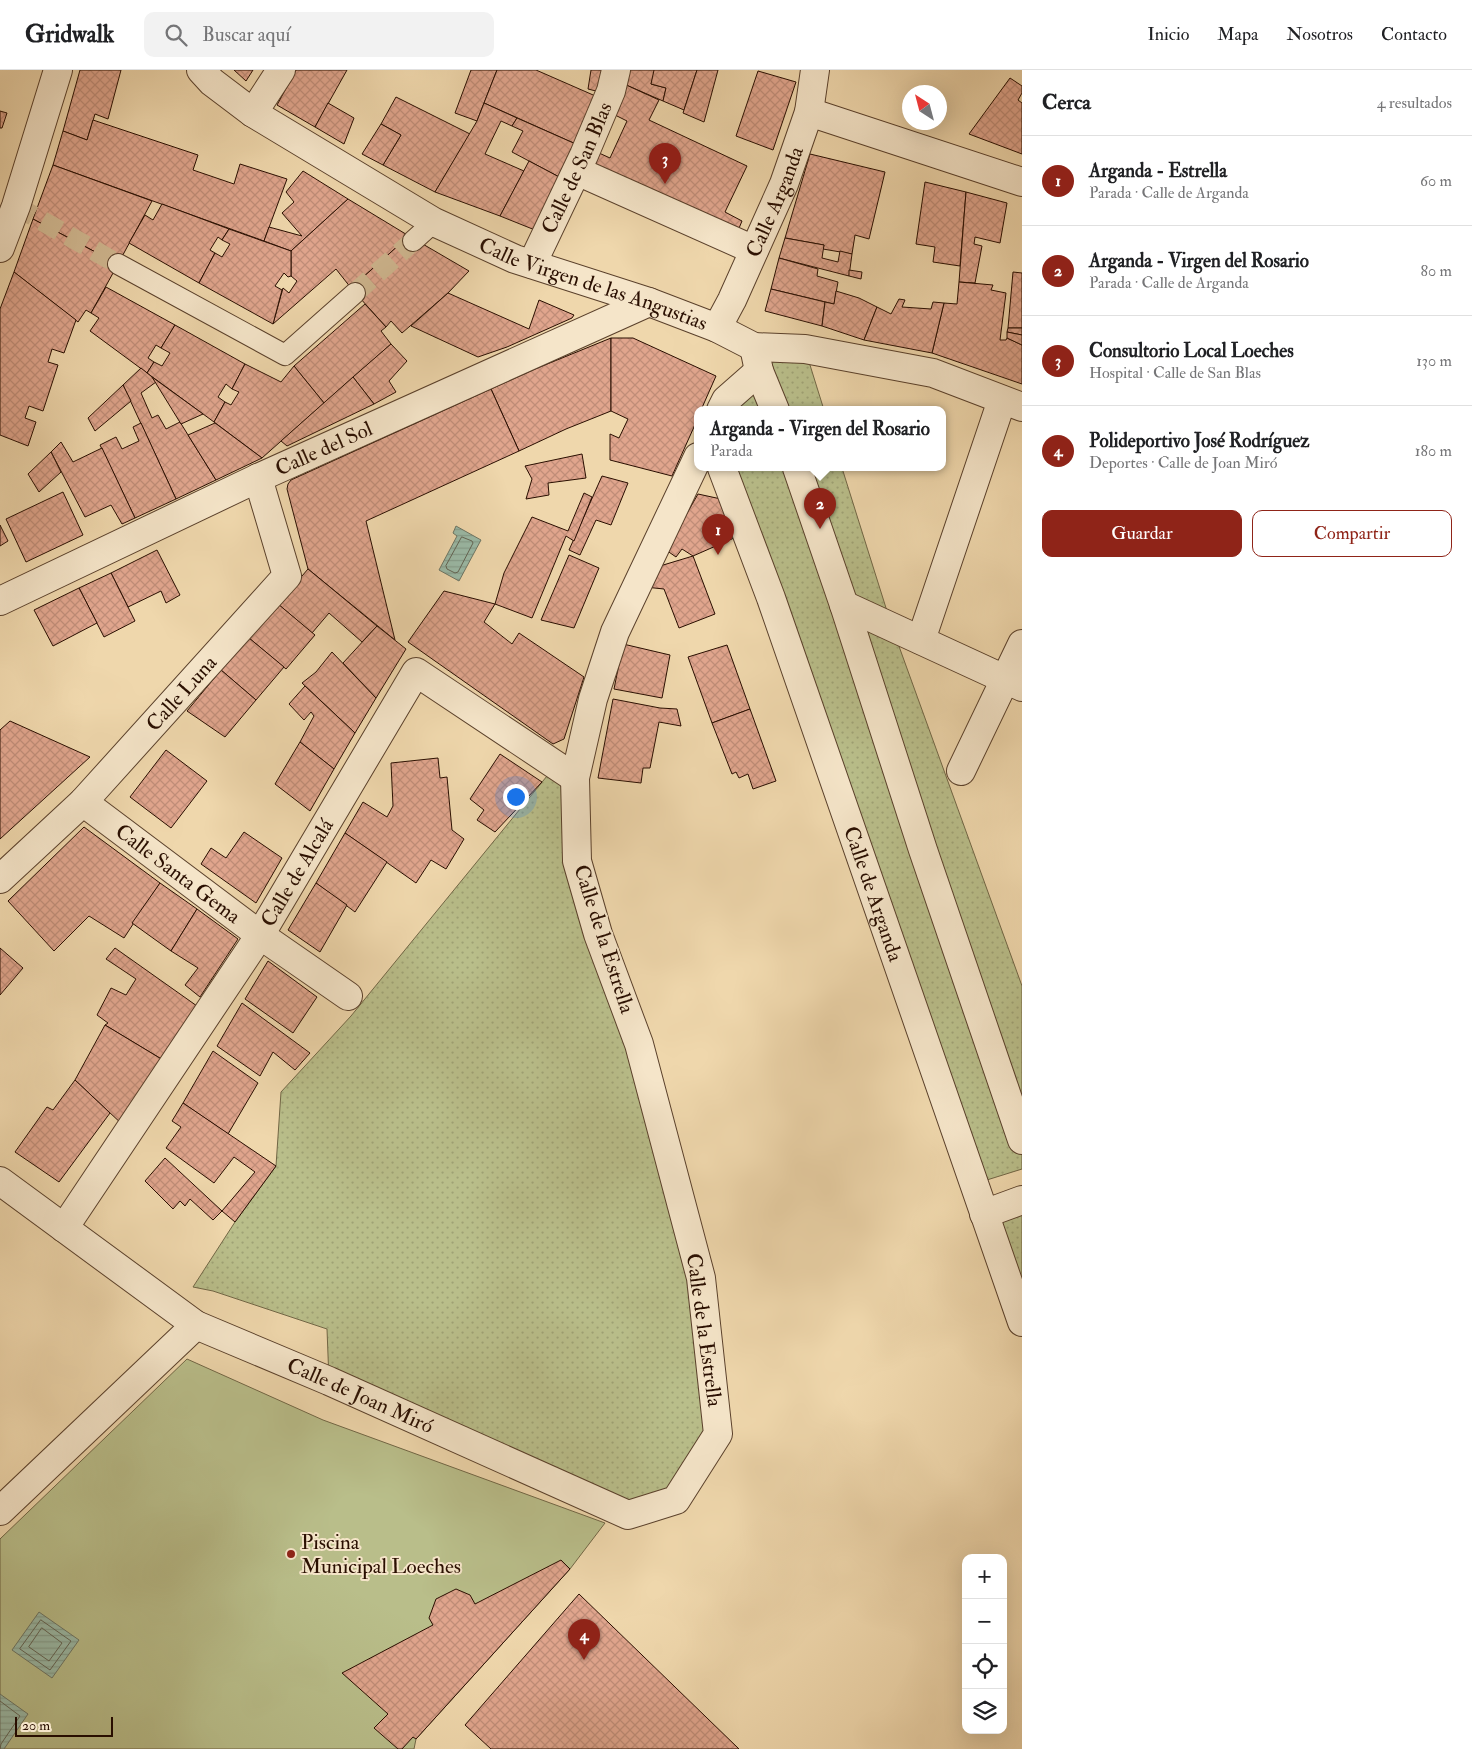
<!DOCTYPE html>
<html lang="es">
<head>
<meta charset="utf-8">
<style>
	:root { --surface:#fff; --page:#f2f2f2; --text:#202124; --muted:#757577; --line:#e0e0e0; --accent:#8f2418 }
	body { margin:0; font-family:"IM FELL Double Pica",serif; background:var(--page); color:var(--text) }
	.controls { position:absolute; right:15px; bottom:15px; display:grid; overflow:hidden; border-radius:10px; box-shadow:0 5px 20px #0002 }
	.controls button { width:45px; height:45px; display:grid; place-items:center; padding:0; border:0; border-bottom:1px solid var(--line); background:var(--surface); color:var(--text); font:25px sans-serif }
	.compass { position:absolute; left:902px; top:15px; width:45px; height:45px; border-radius:50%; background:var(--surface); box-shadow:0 5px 20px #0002; rotate:324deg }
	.scale { position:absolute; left:15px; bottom:12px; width:98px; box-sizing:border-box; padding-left:5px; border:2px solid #290e00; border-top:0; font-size:14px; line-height:18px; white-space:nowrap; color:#290e00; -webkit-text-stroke:4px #f5e5c9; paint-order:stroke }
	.you { position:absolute; left:515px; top:726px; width:18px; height:18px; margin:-12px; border:4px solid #fff; border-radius:50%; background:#1a73e8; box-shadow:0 0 0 8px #1a73e833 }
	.badge { display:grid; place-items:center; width:32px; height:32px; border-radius:50%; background:var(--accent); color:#fff; font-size:16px; font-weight:700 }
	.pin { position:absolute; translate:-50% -41px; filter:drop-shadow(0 1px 2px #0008) }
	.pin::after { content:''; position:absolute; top:26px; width:18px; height:15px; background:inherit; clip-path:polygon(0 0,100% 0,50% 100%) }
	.popup { position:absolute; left:694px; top:336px; width:252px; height:65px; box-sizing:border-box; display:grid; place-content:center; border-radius:10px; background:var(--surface); filter:drop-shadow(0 1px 4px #0005); font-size:16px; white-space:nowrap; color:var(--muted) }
	.popup b { font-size:19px; color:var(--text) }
	.popup::after { content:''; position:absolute; left:50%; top:100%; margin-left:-10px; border:10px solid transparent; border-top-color:var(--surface) }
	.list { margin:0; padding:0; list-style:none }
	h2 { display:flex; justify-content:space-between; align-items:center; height:65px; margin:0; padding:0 20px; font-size:21px }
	h2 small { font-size:16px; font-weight:400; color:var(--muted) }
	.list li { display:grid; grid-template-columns:32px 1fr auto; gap:15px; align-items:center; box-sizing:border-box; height:90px; padding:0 20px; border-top:1px solid var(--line) }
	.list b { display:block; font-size:19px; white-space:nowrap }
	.list p { margin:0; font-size:16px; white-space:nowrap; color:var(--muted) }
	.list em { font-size:16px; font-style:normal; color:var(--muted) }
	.actions { display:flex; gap:10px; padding:15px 20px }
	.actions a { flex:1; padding:11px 0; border:1px solid var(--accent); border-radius:10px; text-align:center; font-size:18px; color:var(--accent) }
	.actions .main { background:var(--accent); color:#fff }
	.icon { flex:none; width:28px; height:28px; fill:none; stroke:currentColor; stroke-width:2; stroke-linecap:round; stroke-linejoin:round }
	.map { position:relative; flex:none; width:1022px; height:1679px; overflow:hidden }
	header { display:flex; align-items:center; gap:30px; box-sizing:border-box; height:70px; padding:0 25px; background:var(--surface); border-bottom:1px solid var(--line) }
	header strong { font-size:24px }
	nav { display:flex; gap:28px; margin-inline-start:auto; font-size:18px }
	.search { width:350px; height:45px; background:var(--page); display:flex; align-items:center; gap:12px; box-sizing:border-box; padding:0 18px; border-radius:10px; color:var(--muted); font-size:19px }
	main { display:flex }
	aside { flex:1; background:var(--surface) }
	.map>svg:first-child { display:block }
</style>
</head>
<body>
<header>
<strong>Gridwalk</strong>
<div class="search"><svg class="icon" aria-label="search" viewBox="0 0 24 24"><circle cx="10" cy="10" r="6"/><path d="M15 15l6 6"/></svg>Buscar aquí</div>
<nav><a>Inicio</a><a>Mapa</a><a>Nosotros</a><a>Contacto</a></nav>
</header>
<main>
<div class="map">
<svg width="1022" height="1679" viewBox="0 0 1022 1679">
	<defs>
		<pattern id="park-dots" width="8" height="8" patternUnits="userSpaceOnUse" patternTransform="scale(1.25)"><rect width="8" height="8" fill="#b9be8a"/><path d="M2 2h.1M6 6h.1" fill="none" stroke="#9fa275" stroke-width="1.8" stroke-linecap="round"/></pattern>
		<pattern id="water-rules" width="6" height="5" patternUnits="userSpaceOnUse" patternTransform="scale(1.25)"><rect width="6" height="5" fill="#9abaa7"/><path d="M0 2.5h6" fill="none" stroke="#859f8e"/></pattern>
		<pattern id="building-cross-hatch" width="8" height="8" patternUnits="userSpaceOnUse" patternTransform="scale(1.25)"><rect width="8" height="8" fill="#e0a58d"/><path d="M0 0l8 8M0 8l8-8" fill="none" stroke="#c08d78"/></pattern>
	</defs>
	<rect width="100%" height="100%" fill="#efd7ac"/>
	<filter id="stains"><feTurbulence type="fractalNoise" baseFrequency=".004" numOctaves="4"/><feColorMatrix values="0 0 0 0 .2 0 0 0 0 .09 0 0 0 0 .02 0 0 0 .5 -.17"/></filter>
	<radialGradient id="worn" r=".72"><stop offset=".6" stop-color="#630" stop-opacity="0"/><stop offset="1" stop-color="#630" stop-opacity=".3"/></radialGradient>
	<g fill="url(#park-dots)" stroke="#716645">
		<path d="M754,277l51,2 19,61h-97z"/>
		<path d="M721,398h121l50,159 130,359v183l-48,15z"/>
		<path d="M556,695l19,13 2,83 124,417 17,156 -42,66 -48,15 -299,-134 -2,-52 -114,-38 -20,-4 42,-65 41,-56 5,-74 70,-76z"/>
		<path d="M1022,1144v108l-33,-95z"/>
	</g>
	<path fill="#b9be8a" stroke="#716645" d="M187,1289l136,61 282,103 -35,46 -154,170 -2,10h-414v-210z"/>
	<g fill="url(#water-rules)" stroke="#6d7564">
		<path d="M456,456l25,14 -22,41 -20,-11 18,-34 -4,-3z"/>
		<path d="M39,1542l40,28 -27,38 -40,-28z"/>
		<path d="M0,1624l28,20 -24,35h-4z"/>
	</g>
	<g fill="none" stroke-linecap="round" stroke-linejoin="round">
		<g stroke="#626454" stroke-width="1">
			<path d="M462,467l10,4 1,2 -15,29 -3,1 -8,-4 -1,-3z"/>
			<path d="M41,1550l30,21 -21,29 -30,-21z"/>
			<path d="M42,1558l20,15 -13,18 -20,-14z"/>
			<path d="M0,1631l20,15 -19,28 -1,5"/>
		</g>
	</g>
	<g fill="url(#building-cross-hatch)" stroke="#290e00">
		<path d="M80,0h41l-13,49 -13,-5 -8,26 -24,-9z"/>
		<path d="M234,0h19l-7,11z"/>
		<path d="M296,0h51l-32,57 -38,-22z"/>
		<path d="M471,0h26l-20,51 -22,-8z"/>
		<path d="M497,0h39l64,28 -22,47 -94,-42z"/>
		<path d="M591,0h13l-4,22 -12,-3z"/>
		<path d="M630,0h25l-4,14 15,4 -3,13 -39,-17z"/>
		<path d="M654,0h43l-13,40 -21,-9 3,-13 -15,-4z"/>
		<path d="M697,0h21l-14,52 -21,-9z"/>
		<path d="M758,1l38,11 -23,68 -37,-14z"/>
		<path d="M1010,8l12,8v7l-4,7 4,3v51l-53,-20z"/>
		<path d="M624,14l35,16 -10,20 98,46 -22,46 17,9 -5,12 -144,-68 6,-12 11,5 17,-37 -12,-6 5,-9 -4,-2z"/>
		<path d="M396,27l74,37 -35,58 -52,-27 18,-30 -20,-11z"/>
		<path d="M328,33l26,15 -10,26 -29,-17z"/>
		<path d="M484,33l33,15 -5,8 -11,-5 -16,33 39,17 -24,45 -65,-24 42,-71z"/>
		<path d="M0,41l7,2 -5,15h-2z"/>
		<path d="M517,48l61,27 -15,34 -51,-27 11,-21 -11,-5z"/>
		<path d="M93,50l105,35 -5,15 41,14 6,-20 47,15 -23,62 -211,-76 10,-34 24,9z"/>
		<path d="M381,54l20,11 -18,30 -21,-11z"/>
		<path d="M810,84l75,18 -16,67 -14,-4 -3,19 -29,-5 1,-4 -39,-7z"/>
		<path d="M529,91l34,18 -28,51 -35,-14z"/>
		<path d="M53,95l99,36 -34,63 -85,-45z"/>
		<path d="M303,101l45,28 -57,52 -27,-10 5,-14 33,9 -20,-23 12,-11 -8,-10z"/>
		<path d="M925,112l41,10 -6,74 -27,-4 2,-15 -19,-3z"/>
		<path d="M966,122l41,11 -7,40 -25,-6 -1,7 8,2 -7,37 -16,-1z"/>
		<path d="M348,129l61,37 -58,52 -15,-19 -63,55 10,-36 6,5 8,-12 -6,-5v-25z"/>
		<path d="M162,134l67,25 -7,11 -4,-3 -8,13 5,3 -16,30 -70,-40 16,-28 8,5z"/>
		<path d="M33,149l85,45 -27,49 -5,-3 -8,12 -64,-50z"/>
		<path d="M229,159l62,22v25l-3,1 -4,-4 -9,13 7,4 -9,34 -74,-41 16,-30 7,4 8,-13 -8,-4z"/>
		<path d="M409,166l60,35 -21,22 -46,40 -11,-12 -5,6 -35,-39z"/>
		<path d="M785,168l39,7 -2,13 16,4 2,-11 12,3 -3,22 -70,-18z"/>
		<path d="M779,188l39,11 -1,7 21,6 -4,22 -63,-15z"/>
		<path d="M849,200l13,2 -1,7 -12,-3z"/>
		<path d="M14,202l62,48 -12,33 -12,-4 -4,13 10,3 -15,46 -14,-5 -4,12 11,4 -8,24 -28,-11v-126z"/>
		<path d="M1013,202l9,1v55h-14z"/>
		<path d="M959,212l34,3 -2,5 15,3 -6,47h6l1,-2 15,7v39l-90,-31 12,-50 13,1z"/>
		<path d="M106,217l69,38 -14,23 -5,-3 -8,13 6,4 -7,11 -57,-42 9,-13 -8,-5z"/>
		<path d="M771,219l54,13 -3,24 -57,-15z"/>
		<path d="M836,221l23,7 18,9 -13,33 -42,-14 3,-24 9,2z"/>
		<path d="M448,223l81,36 10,-29 35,15 -2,3 -65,29 -29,10 -67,-31z"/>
		<path d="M899,229l6,1 -3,7 29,2 2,-7 11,1 -12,50 -68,-13 13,-33 14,7z"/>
		<path d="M365,234l21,23 -5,4 10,13 -67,59 -30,-37z"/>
		<path d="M175,255l70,39 -13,25 -6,-5 -8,13 7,5 -11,20 -67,-49 7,-11 8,4 8,-13 -9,-5z"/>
		<path d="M1008,258h14v7l-15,-3z"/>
		<path d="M1007,262l15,3v10l-15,-7z"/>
		<path d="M611,268v73l-45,18 -47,22 -28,-62 44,-20z"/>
		<path d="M611,268h22l83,38 -15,34h-3v8l-26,58 -62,-16v-26l9,4 9,-19 -17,-8z"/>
		<path d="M391,274l16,17 -18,20 7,11 -22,12 -21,-27z"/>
		<path d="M245,294l36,18 13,-16 30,37 -62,55 -48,-36 11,-20 6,3 8,-13 -7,-3z"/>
		<path d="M141,298l11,9 4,5 -15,11 11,25 6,-3 8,14 14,-7 36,58 -40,19 -53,-114z"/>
		<path d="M152,307l51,37 -22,10z"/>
		<path d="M353,307l21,27 -87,42 -6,-5z"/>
		<path d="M123,315l8,16 -36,30 -7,-13z"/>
		<path d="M491,319l28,62 -153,70 29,119 -87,-71 -21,-80 1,-5 3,-4 22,-10z"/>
		<path d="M141,353l35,76 -41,19 -35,-73 16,-8 6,12 17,-8 -6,-14z"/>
		<path d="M215,353l47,35 -46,22 -28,-45z"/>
		<path d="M61,372l12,20 29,-14 33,70 -13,6 -11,-19 -26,12 -34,-65z"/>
		<path d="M51,382l10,20 -22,20 -11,-18z"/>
		<path d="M582,384l4,24 -38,5 1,12 -23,4 6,-20 -7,-13z"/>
		<path d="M602,406l26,7 -17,42 -15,-5 -16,35 -11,-5z"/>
		<path d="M63,422l20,43 -57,27 -20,-43z"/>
		<path d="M584,423l8,4 -18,44 -8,-5 -34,82 -37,-14 9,-31 28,-56 36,14z"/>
		<path d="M698,424l23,5 13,39 -41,18 -11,-7 -6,8 -10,-7z"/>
		<path d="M0,455l8,16 -8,5z"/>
		<path d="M157,480l23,45 -14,8 -5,-12 -33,16 -17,-34z"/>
		<path d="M569,485l30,13 -25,60 -33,-8z"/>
		<path d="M693,486l22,58 -36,14 -15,-39 -19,-2 5,-18z"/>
		<path d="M308,499l69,57 -15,16 -33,-29 -17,20 -34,-29z"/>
		<path d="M111,503l24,48 -31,16 -25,-49z"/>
		<path d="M79,518l18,35 -44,23 -19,-36z"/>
		<path d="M444,521l51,13 -11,18 28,22 7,-11 65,44 -20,62 -11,5 -145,-102z"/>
		<path d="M278,534l37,31 -29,34 -37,-31z"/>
		<path d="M377,556l29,23 -30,49 -33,-35z"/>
		<path d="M249,568l35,29 -28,33 -35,-30z"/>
		<path d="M623,574l47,11 -8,43 -48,-9z"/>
		<path d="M727,575l23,64 -38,14 -24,-66z"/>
		<path d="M332,582l44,46 -21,35 -53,-50 14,-11z"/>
		<path d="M221,600l35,30 -31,37 -38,-26z"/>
		<path d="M305,616l50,47 -21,36 -34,-27 14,-26 -3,-4 -7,8 -15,-16z"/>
		<path d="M613,629l47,9 17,1 4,17 -22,-4 -9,46h-7l-2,15 -43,-5z"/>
		<path d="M750,639l26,72 -23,8 -5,-15 -9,4 -3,-6 -4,2 -20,-51z"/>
		<path d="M10,651l80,36 -90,82v-109z"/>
		<path d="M300,672l34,27 -24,42 -35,-27z"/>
		<path d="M166,680l41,31 -36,47 -41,-31z"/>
		<path d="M500,684l42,28 -47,50 -18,-12 7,-10 -14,-11z"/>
		<path d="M438,688l2,20 7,-1 5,53 12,9 -18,30 -15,-9 -15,23 -71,-50 18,-31 24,15 6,-11 -2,-43z"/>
		<path d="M84,757l76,56 -36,55 -35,-22 -35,35 -46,-50z"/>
		<path d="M244,762l38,26 -26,45 -55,-39 10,-16 15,10z"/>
		<path d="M345,763l42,29 -32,50 -39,-29z"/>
		<path d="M160,813l37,26 -26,42 -39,-28z"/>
		<path d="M316,813l31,22 -27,47 -32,-22z"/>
		<path d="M197,839l41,30 -38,58 -15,-12 13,-17 -27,-17z"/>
		<path d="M0,878l23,20 -23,27z"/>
		<path d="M115,878l82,58 -34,54 -58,-35 3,-2 -11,-8 14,-27 15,7 10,-16 -30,-20z"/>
		<path d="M268,891l49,36 -24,36 -48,-34z"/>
		<path d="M242,933l68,50 -15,17 -22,-18 -13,24 -43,-30z"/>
		<path d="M105,955l58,35 -39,66 -49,-46z"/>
		<path d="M213,981l45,32 -30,51 -45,-31z"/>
		<path d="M75,1010l35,33 -51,69 -44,-30 32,-45 6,3z"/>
		<path d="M183,1033l93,63 -41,56 -13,-11 33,-39 -21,-15 -20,26 -48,-35 15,-21 -9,-6z"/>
		<path d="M165,1088l57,53 -9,9 -23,-21 -5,7 -5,-5 -7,8 -28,-28z"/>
		<path d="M561,1490l9,9 -154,170 -3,-2 -11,12h-4l-24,-21 14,-14 -46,-41 91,-48 -4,-7 7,-19 20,-10 14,6 5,9z"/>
		<path d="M579,1524l159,154 1,1h-248l-26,-24z"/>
	</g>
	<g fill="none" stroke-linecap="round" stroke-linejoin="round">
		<g stroke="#d1b992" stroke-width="20" stroke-dasharray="20 10" stroke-linecap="butt">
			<path d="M16,136l102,58"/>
			<path d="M355,223l58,-52"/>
		</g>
		<g stroke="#5a402b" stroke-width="22">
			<g id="pedestrian">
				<path d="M413,171l21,-19"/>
				<path d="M118,194l167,91 70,-62"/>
			</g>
		</g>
		<g stroke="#5a402b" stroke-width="30">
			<g id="minor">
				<path id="s1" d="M201,0l11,12 41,31 181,109 81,37 134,43 68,26 37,19 51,2 128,24 89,34"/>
				<path d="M809,42l213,70"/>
				<path d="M253,43l28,-43"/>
				<path d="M577,101l177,79"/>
				<path d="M0,178l16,-42 42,-136"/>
				<path id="s2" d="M532,194l52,-109 27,-64 5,-21"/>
				<path id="s3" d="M717,258l15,-28 52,-116 25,-72 6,-42"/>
				<path d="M754,277l5,24 16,39"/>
				<path d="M721,340l5,-10 33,-29"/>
				<path id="s4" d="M722,398l49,130 251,724"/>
				<path d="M797,398l47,137 79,245 99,290"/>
				<path id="s5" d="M0,531l258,-123 391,-176"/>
				<path d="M844,535l178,82"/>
				<path d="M921,570l81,-240"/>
				<path d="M961,701l61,-127"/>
				<path id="s6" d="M83,732l177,133 88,61"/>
				<path id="s7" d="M0,809l83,-77 204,-226 -29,-98"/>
				<path id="s8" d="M0,1111l196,144 133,56 299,134 48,-15 42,-66 -17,-156 -62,-234 -41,-110 -21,-73 -2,-83 18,-79 22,-67 83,-175"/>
				<path d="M984,1144l38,-14"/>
				<path id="s9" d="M64,1158l196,-293 156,-263 159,106"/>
				<path d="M0,1441l196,-186"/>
			</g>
		</g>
		<use href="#pedestrian" stroke="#f5e5c9" stroke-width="20"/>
		<use href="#minor" stroke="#f5e5c9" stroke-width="28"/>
	</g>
	<circle fill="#8f2418" stroke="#f5e5c9" stroke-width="2" cx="291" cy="1484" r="5"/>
	<g text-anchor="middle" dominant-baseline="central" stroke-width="4" stroke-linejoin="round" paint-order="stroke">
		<g font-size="21" fill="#290e00" stroke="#f5e5c9">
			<text stroke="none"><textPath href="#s2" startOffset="106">Calle de San Blas</textPath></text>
			<text stroke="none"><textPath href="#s3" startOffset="139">Calle Arganda</textPath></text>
			<text stroke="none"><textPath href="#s1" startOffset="450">Calle Virgen de las Angustias</textPath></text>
			<text stroke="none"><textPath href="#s5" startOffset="358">Calle del Sol</textPath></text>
			<text stroke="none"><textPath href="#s7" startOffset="260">Calle Luna</textPath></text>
			<text stroke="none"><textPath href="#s6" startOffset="119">Calle Santa Gema</textPath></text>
			<text stroke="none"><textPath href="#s9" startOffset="425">Calle de Alcalá</textPath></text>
			<text stroke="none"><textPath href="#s4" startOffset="452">Calle de Arganda</textPath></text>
			<text transform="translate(604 869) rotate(72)">Calle de la Estrella</text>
			<text transform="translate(704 1260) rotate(82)">Calle de la Estrella</text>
			<text stroke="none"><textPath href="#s8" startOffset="422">Calle de Joan Miró</textPath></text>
		</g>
		<g font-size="21" fill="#290e00" stroke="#f5e5c9" text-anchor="start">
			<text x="301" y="1472">Piscina<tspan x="301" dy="24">Municipal Loeches</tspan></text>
		</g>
	</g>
	<rect width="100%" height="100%" filter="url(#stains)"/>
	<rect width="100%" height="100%" fill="url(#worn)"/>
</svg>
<div class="controls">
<button>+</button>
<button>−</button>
<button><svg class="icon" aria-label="locate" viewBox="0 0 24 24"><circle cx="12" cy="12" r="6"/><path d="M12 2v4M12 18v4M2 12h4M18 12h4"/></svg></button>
<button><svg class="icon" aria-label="layers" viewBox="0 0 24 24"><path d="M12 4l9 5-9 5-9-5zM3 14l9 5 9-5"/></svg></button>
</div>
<svg class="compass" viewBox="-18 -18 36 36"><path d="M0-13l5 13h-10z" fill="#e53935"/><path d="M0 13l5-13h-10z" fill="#757577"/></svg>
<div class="scale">20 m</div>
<div class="you"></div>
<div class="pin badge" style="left:718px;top:485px">1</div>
<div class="pin badge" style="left:820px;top:459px">2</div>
<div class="popup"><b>Arganda - Virgen del Rosario</b>Parada</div>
<div class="pin badge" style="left:665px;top:114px">3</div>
<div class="pin badge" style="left:584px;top:1590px">4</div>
</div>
<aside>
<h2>Cerca<small>4 resultados</small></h2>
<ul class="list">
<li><span class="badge">1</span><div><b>Arganda - Estrella</b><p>Parada · Calle de Arganda</p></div><em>60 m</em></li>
<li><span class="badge">2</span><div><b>Arganda - Virgen del Rosario</b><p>Parada · Calle de Arganda</p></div><em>80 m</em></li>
<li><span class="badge">3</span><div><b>Consultorio Local Loeches</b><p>Hospital · Calle de San Blas</p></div><em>130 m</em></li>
<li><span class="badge">4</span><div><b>Polideportivo José Rodríguez</b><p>Deportes · Calle de Joan Miró</p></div><em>180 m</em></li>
</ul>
<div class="actions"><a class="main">Guardar</a><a>Compartir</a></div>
</aside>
</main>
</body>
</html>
